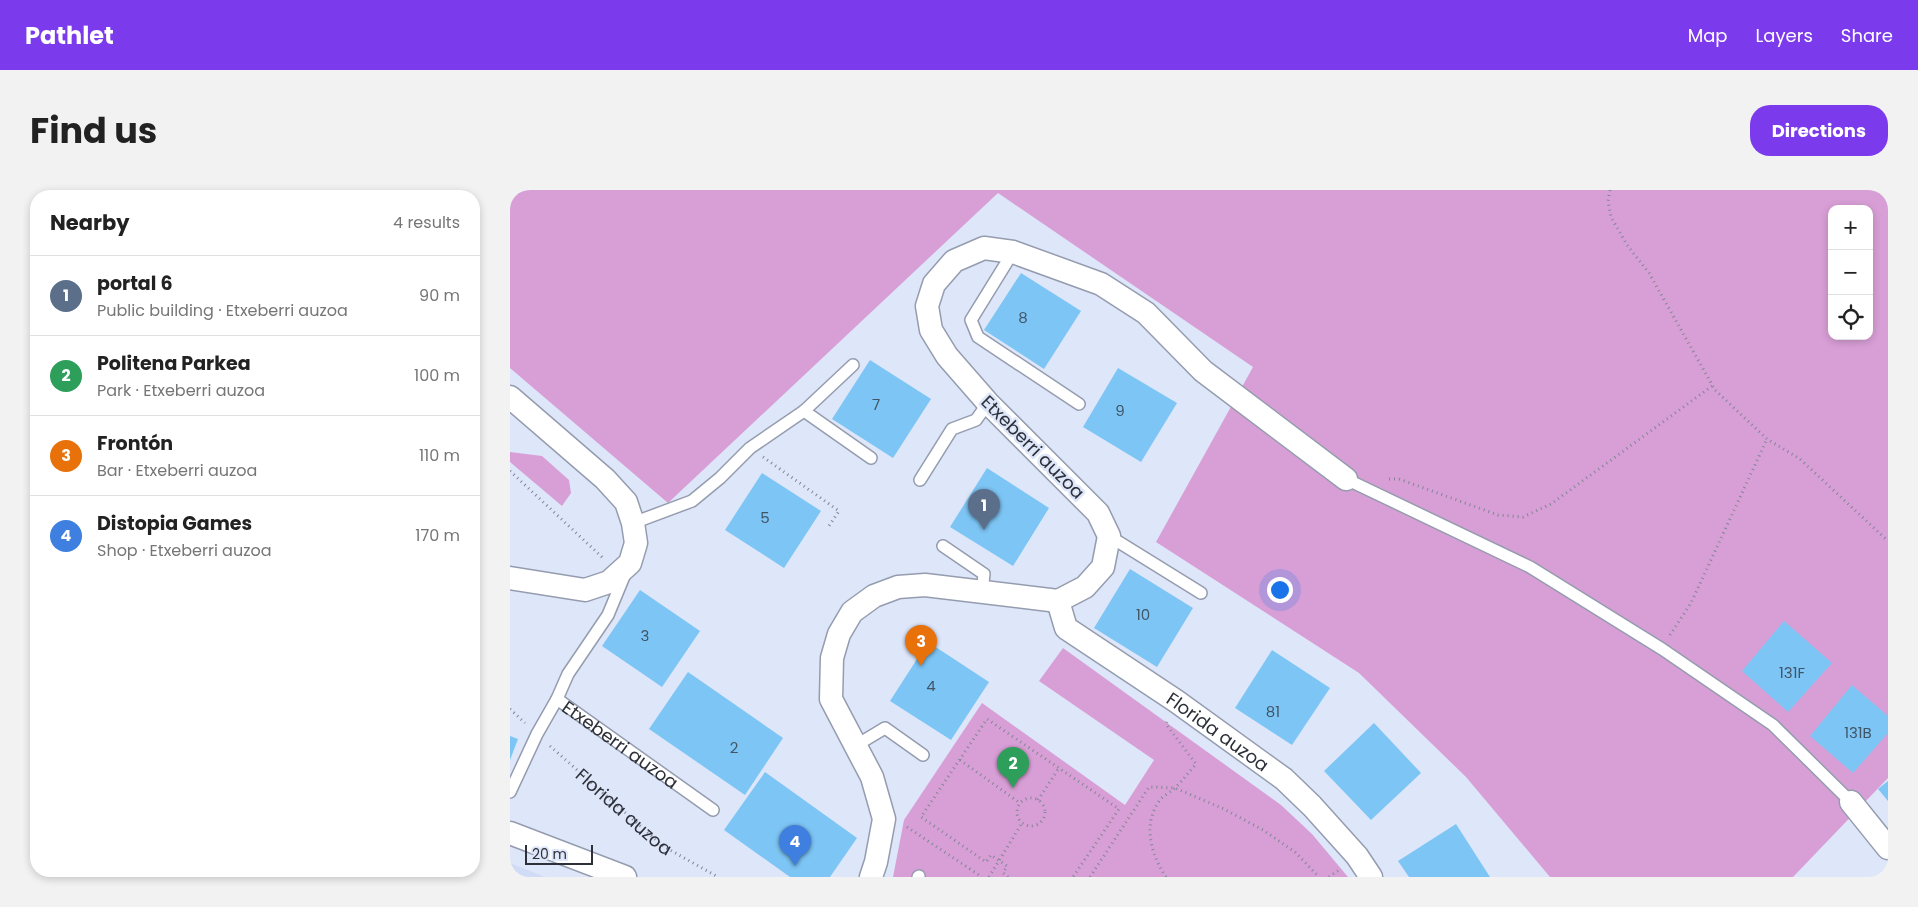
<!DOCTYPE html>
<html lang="en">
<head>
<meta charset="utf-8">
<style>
	:root { --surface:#fff; --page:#f2f2f2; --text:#222; --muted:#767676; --line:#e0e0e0; --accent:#7c3aed }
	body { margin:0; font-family:Poppins,sans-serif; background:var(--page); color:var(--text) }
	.controls { position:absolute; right:15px; top:15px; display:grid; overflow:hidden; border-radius:10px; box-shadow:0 2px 8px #0003 }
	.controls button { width:45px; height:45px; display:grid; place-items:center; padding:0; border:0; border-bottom:1px solid var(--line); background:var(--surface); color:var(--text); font:25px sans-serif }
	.scale { position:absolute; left:15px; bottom:12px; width:68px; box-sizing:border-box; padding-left:5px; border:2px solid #2d3038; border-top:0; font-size:14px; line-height:18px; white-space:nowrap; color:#2d3038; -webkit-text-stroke:4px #dee6fa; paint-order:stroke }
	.you { position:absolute; left:769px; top:399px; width:18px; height:18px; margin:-12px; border:4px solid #fff; border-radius:50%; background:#1a73e8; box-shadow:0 0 0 8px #1a73e833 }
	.badge { display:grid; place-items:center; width:32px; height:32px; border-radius:50%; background:var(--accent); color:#fff; font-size:16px; font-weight:700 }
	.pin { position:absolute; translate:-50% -41px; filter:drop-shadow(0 1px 2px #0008) }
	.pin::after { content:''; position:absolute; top:26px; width:18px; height:15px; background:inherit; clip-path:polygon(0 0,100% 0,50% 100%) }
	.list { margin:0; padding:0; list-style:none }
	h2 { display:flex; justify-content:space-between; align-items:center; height:65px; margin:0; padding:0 20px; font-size:21px }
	h2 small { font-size:16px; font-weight:400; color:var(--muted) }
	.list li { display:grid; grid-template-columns:32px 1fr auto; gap:15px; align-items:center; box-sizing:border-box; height:80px; padding:0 20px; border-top:1px solid var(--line) }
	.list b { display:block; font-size:19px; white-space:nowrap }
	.list p { margin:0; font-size:16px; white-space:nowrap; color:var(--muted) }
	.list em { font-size:16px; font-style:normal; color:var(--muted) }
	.icon { flex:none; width:28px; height:28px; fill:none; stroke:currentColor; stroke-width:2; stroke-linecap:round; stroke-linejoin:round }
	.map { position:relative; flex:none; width:1378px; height:687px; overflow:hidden; border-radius:20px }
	header { display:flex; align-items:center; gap:30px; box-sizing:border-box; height:70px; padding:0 25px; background:var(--accent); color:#fff }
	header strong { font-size:24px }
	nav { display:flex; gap:28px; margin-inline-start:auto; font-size:18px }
	.intro { display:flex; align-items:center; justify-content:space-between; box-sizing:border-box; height:120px; padding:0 30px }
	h1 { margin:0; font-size:35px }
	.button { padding:12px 22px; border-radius:20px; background:var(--accent); color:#fff; font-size:18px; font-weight:700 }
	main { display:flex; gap:30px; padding:0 30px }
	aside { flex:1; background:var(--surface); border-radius:20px; box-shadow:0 2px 8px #0003 }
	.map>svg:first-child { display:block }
</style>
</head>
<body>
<header>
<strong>Pathlet</strong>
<nav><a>Map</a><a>Layers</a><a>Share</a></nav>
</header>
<div class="intro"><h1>Find us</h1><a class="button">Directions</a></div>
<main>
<aside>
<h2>Nearby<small>4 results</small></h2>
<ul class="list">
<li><span class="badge" style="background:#5c6f8a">1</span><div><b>portal 6</b><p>Public building · Etxeberri auzoa</p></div><em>90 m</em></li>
<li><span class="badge" style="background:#2e9e5b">2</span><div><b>Politena Parkea</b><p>Park · Etxeberri auzoa</p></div><em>100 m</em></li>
<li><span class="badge" style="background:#e8710a">3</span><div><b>Frontón</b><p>Bar · Etxeberri auzoa</p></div><em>110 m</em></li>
<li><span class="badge" style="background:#3f7fe0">4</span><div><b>Distopia Games</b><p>Shop · Etxeberri auzoa</p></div><em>170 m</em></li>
</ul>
</aside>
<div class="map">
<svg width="1378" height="687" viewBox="0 0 1378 687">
	<rect width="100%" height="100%" fill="#dee6fa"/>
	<path fill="#d0dbf5" d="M0,673l35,14h-35z"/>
	<g fill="#d89fd6" fill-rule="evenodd">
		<path d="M0,0h1378v588l-95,99h-243l-84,-100 -107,-104 -203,-131 97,-175 -255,-174 -330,310 -158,-135zM1322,19h37v127h-37z"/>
		<path d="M0,262l32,4 27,24 2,13 -9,13 -52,-44z"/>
		<path d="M553,458l218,157 31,29 36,43h-455l11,-57 78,-117 143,102 29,-45 -115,-79z"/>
	</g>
	<g fill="#7dc5f5">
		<path d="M511,83l60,38 -37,58 -60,-39z"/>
		<path d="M360,170l61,39 -38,59 -61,-39z"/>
		<path d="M608,178l59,35 -36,59 -58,-35z"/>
		<path d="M477,278l62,40 -36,58 -63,-39z"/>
		<path d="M252,283l59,38 -37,57 -59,-38z"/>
		<path d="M620,379l63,39 -36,59 -63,-39z"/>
		<path d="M130,400l60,41 -38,56 -60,-41z"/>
		<path d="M1274,431l48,42 -44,49 -46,-41z"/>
		<path d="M418,452l61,40 -38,58 -61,-39z"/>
		<path d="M762,460l58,38 -38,57 -57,-37z"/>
		<path d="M178,482l95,66 -38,57 -96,-66z"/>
		<path d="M1342,495l36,31v17l-35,40 -43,-37z"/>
		<path d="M864,533l47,50 -50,47 -47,-49z"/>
		<path d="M0,546l8,3 -8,21z"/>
		<path d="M255,582l92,66 -27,39h-40l-66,-47z"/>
		<path d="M1378,591v20l-10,-12z"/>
		<path d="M946,634l34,53h-81l-11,-16z"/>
	</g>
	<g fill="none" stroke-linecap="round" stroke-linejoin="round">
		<g stroke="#949cae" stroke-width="14">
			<g id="service">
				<path d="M503,62l-42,68 7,17 101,67"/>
				<path d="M294,221l67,47"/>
				<path d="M836,289l184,88 132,82 111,76 78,77"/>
				<path d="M410,290l32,-51 24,-9 12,-17"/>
				<path d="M123,333l59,-22 28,-23 30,-30 54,-37 49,-46"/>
				<path d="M599,346l92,57"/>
				<path d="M433,356l41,28 -2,18"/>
				<path id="s2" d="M115,384l-17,41 -40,59 -11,25 156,111"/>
				<path d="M345,556l30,-18 38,27"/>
				<path d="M0,602l27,-58 20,-35"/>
				<path d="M408,687l1,-1"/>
			</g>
		</g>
		<g stroke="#949cae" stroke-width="25">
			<g id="minor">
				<path d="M0,207l95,82 21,23 7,21 3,20 -6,20 -21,19 -24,8 -75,-12"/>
				<path id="s3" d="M548,411l8,27 110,73 108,78 28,27 45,50 14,21"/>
				<path d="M1341,612l37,46"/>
				<path d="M0,643l115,44"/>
				<path d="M361,687l5,-15 8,-43 -12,-42 -41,-78 1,-41 7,-24 13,-22 22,-16 24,-9 27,-2 133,16 27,-14 18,-20 6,-31 -11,-23 -110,-110 -41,-47 -16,-26 -4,-24 7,-22 20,-23 30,-13 29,4 88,32 45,29 57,58 143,108"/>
			</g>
		</g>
		<g stroke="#818694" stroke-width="3" stroke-dasharray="1 4" stroke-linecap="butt">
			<path d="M1100,0l-2,11 3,16 16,28 22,28 66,117 52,49 33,20 88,82"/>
			<path d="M253,267l76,54 -12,18"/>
			<path d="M0,281l93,87"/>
			<path d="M879,289h10l99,36 25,2 28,-13 161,-118"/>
			<path d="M1160,445l21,-32 76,-164"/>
			<path d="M0,519l15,14"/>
			<path id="s1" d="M40,556l113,100 55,31"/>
			<path d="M450,570l60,43"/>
			<circle cx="521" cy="622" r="14"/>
			<path d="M528,610l21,-32"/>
			<path d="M397,637l75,50"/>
			<path d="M479,687l33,-54"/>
			<path d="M498,687l-5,-4 4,-7 -16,-11 -5,7 -65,-45 66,-98 132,90 -46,68"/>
			<path d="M580,687l59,-90 26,1 49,21 39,21 32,22 24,25"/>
			<path d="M656,687c-15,-22 -24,-53 -6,-77 4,-5 11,-8 15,-12 8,-8 14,-16 21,-24l-30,-40 1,-2"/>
			<path d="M819,687l10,-7"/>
		</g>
		<use href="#service" stroke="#fff" stroke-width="11"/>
		<use href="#minor" stroke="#fff" stroke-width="22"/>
	</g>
	<g text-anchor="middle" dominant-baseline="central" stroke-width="5" stroke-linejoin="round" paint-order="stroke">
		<g font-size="15" fill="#415567">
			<text x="513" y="127">8</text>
			<text x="366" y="214">7</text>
			<text x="610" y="220">9</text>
			<text x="255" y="327">5</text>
			<text x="633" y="424">10</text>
			<text x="135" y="445">3</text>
			<text x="1282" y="482">131F</text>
			<text x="421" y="495">4</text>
			<text x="763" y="521">81</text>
			<text x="1348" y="542">131B</text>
			<text x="224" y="557">2</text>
		</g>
		<g font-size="18" fill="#2d3038" stroke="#dee6fa">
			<text transform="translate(523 257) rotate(45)">Etxeberri auzoa</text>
			<text stroke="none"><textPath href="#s3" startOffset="212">Florida auzoa</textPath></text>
			<text stroke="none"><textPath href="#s2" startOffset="221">Etxeberri auzoa</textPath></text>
			<text stroke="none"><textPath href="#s1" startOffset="99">Florida auzoa</textPath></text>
		</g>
	</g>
</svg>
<div class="controls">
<button>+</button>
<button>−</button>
<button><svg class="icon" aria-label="locate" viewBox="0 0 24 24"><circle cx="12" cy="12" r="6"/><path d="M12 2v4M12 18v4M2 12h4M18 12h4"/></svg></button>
</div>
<div class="scale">20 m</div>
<div class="you"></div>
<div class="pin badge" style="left:474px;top:340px;background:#5c6f8a">1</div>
<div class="pin badge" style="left:503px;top:598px;background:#2e9e5b">2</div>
<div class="pin badge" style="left:411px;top:476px;background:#e8710a">3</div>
<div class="pin badge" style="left:285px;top:676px;background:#3f7fe0">4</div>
</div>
</main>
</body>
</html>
